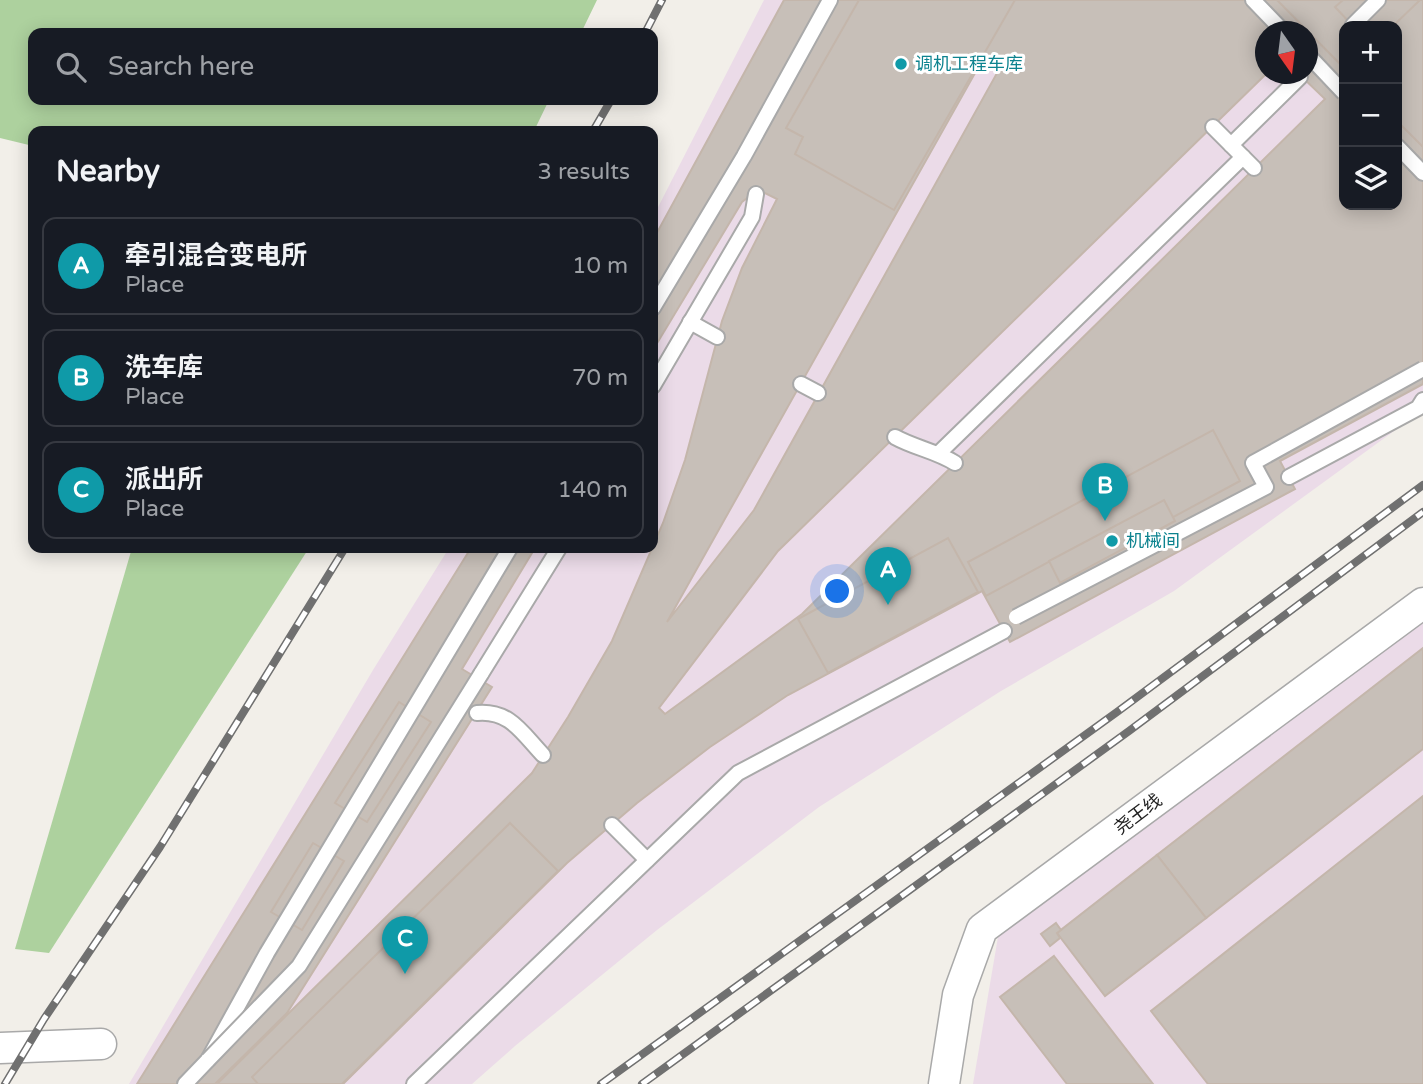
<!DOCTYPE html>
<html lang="en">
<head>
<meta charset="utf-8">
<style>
	:root { --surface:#171b24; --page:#242831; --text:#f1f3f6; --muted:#9ea1a6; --line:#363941; --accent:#db2777 }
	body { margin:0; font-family:"Varela Round","Noto Sans SC",sans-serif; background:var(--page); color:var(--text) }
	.controls { position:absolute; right:21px; top:21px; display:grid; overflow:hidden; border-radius:14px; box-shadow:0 4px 18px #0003 }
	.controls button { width:63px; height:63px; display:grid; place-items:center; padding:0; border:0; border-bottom:2px solid var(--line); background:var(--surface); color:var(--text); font:35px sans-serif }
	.compass { position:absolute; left:1255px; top:21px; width:63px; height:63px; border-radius:50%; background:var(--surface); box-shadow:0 4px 18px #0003; rotate:166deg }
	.you { position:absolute; left:838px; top:592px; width:24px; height:24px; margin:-18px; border:5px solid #fff; border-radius:50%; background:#1a73e8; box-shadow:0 0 0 10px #1a73e833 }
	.badge { display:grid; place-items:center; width:46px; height:46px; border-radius:50%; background:var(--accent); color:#fff; font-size:23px; font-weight:700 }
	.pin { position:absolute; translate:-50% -58px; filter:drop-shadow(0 2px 4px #0008) }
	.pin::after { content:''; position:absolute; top:37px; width:24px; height:21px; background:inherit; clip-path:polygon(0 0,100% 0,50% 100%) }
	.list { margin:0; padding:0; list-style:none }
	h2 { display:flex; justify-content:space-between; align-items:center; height:91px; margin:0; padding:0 28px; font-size:30px }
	h2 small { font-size:23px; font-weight:400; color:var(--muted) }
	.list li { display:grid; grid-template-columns:46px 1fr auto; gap:21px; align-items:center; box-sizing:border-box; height:98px; margin:0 14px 14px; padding:0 14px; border:2px solid var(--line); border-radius:14px }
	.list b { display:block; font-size:26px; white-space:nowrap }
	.list p { margin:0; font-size:23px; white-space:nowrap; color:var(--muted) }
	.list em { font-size:23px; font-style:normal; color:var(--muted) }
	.icon { flex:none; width:38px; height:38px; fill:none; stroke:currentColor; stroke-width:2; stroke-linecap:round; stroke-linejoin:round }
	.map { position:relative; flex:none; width:1423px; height:1084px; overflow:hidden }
	.search { position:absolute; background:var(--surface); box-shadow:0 4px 18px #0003; left:28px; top:28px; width:630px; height:77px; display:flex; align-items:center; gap:18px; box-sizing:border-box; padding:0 24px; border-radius:14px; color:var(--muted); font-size:26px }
	.panel { position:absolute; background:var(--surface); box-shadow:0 4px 18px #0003; left:28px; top:126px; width:630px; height:427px; border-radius:14px }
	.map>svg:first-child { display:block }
</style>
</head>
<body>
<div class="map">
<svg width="1423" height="1084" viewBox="0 0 1423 1084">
	<rect width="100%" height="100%" fill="#f2efe9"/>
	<g fill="#ebdbe8" fill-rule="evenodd">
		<path d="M764,0h659v410l-249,181 -173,100 -182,116 -162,123 -142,116 -43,38h-343l244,-414 76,-122h204v-331zM1344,26h53v179h-53zM1266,32h42v42h-42z"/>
		<path d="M1423,611v473h-450l26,-153z"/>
	</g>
	<g fill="#add19e">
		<path d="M0,0h597l-16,33h-548v67h516l-15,31h-501v15l-33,-8z"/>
		<path d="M132,548h177l-260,405 -34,-4z"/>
	</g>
	<g fill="#c7bfb8" stroke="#c4b6ab" stroke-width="2" fill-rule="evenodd">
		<path d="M784,0h639v384l-143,77 15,28 -285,153 -28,-51 -194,104 -78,52 -73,56 -70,60 -224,221h-126l315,-311 36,-56 44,-76 51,-118 22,-63 37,-139 20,-53 35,-69 -12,-6h-11l-12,9 -89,148v-110zM1344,26h53v179h-53zM1266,32h42v42h-9l26,25 -523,515 -137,100 -6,-6 119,-157 488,-477zM984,57l17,9 -247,444 -87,112z"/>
		<path d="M859,0h156l-121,210 -99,-56 8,-17 -17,-9z"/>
		<path d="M1277,0h66l-8,7 18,19h-9v42z"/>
		<path d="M1420,0h3v147l-26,-26v-95h-4z"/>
		<path d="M1213,430l27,51 -163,88 -3,-6 -16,8 -6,-11 -66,36 -18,-34z"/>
		<path d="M1164,500l11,21 -115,62 -11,-22z"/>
		<path d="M948,538l30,54 -150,81 -30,-54z"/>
		<path d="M471,548h64l-73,121 30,18 -205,326 -72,71h-78z"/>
		<path d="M1423,648v101l-217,169 -49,-63z"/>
		<path d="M399,702l32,20 -64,100 -32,-19z"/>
		<path d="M1423,796v288h-215l-57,-73z"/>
		<path d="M510,823l48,48 -216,213h-84l-6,-7z"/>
		<path d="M313,843l31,18 -42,69 -31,-18z"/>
		<path d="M1157,855l49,63 -101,78 -48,-63z"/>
		<path d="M1056,923l5,7 -4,3 3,5 -10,8 -9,-12z"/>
		<path d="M1054,956l99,128h-86l-67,-87z"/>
	</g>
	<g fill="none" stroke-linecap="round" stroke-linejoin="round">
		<g stroke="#a9a9a9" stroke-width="18">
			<g id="service">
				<path d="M1253,0l31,32"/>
				<path d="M1353,25l25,-25"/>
				<path d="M1213,127l41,41"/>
				<path d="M1231,145l69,-68"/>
				<path d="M1397,146l26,27"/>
				<path d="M653,308l91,-152 86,-156"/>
				<path d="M690,322l27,15"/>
				<path d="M801,384l17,9"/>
				<path d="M653,386l99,-169 4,-23"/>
				<path d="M895,437c20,11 41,14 60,26"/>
				<path d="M939,453l304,-296"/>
				<path d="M1289,477l129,-69 5,-8"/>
				<path d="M481,674l78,-126"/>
				<path d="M477,713c33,-3 45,20 66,42"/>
				<path d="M612,825l35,35"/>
				<path d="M185,1084l23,-24 59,-107 243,-405"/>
				<path d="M414,1084l324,-311 266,-142"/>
			</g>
		</g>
		<g stroke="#a9a9a9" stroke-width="33">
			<g id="minor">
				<path d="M0,1048l101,-4"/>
				<path d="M944,1084l14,-89 24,-66 441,-326"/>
			</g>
		</g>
		<use href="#service" stroke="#fff" stroke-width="14"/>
		<use href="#minor" stroke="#fff" stroke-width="30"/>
		<g stroke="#707070" stroke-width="8">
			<g id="rail">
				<path d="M645,33l17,-33"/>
				<path d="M593,131l18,-31"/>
				<path d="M5,1084l39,-65 116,-172 185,-299"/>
				<path d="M601,1084l516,-372 306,-227"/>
				<path d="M642,1084l487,-353 294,-219"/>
			</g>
		</g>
		<use href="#rail" stroke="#fff" stroke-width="5" stroke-dasharray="16" stroke-linecap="butt"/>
		<g stroke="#a9a9a9" stroke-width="18" stroke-linecap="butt">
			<g id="service-bridge">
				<path d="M1308,55l36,38"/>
				<path d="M1016,617l250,-130 -13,-24 170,-94"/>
				<path d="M208,1060l91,-94 182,-292"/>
			</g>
		</g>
		<use href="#service-bridge" stroke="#fff" stroke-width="14"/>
	</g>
	<g fill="#0f9aa8" stroke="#fff" stroke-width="2.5">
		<circle cx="901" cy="64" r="7"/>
		<circle cx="1112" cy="541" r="7"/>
	</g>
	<g text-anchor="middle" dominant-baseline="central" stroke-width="6" stroke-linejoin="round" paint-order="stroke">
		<g font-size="18" fill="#0d838f" stroke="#fff" text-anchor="start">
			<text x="915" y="64">调机工程车库</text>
			<text x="1126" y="541">机械间</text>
		</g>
		<g font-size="18" fill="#222" stroke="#fff">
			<text transform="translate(1138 814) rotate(-37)">尧王线</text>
		</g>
	</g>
</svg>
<div class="controls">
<button>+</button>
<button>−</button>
<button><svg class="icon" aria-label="layers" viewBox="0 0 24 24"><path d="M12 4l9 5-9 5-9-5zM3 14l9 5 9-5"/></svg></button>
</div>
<svg class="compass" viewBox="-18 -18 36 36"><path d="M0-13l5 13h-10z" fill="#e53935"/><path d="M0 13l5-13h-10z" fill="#9ea1a6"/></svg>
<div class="you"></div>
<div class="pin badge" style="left:888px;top:605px;background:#0f9aa8">A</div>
<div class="pin badge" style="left:1105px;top:521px;background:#0f9aa8">B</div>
<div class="pin badge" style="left:405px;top:974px;background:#0f9aa8">C</div>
<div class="search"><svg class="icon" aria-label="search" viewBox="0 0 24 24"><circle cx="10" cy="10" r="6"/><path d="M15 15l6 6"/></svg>Search here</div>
<section class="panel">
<h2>Nearby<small>3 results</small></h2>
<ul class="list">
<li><span class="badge" style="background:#0f9aa8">A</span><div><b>牵引混合变电所</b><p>Place</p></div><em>10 m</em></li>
<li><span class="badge" style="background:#0f9aa8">B</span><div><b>洗车库</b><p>Place</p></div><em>70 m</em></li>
<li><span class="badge" style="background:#0f9aa8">C</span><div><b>派出所</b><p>Place</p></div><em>140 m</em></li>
</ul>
</section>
</div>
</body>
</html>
